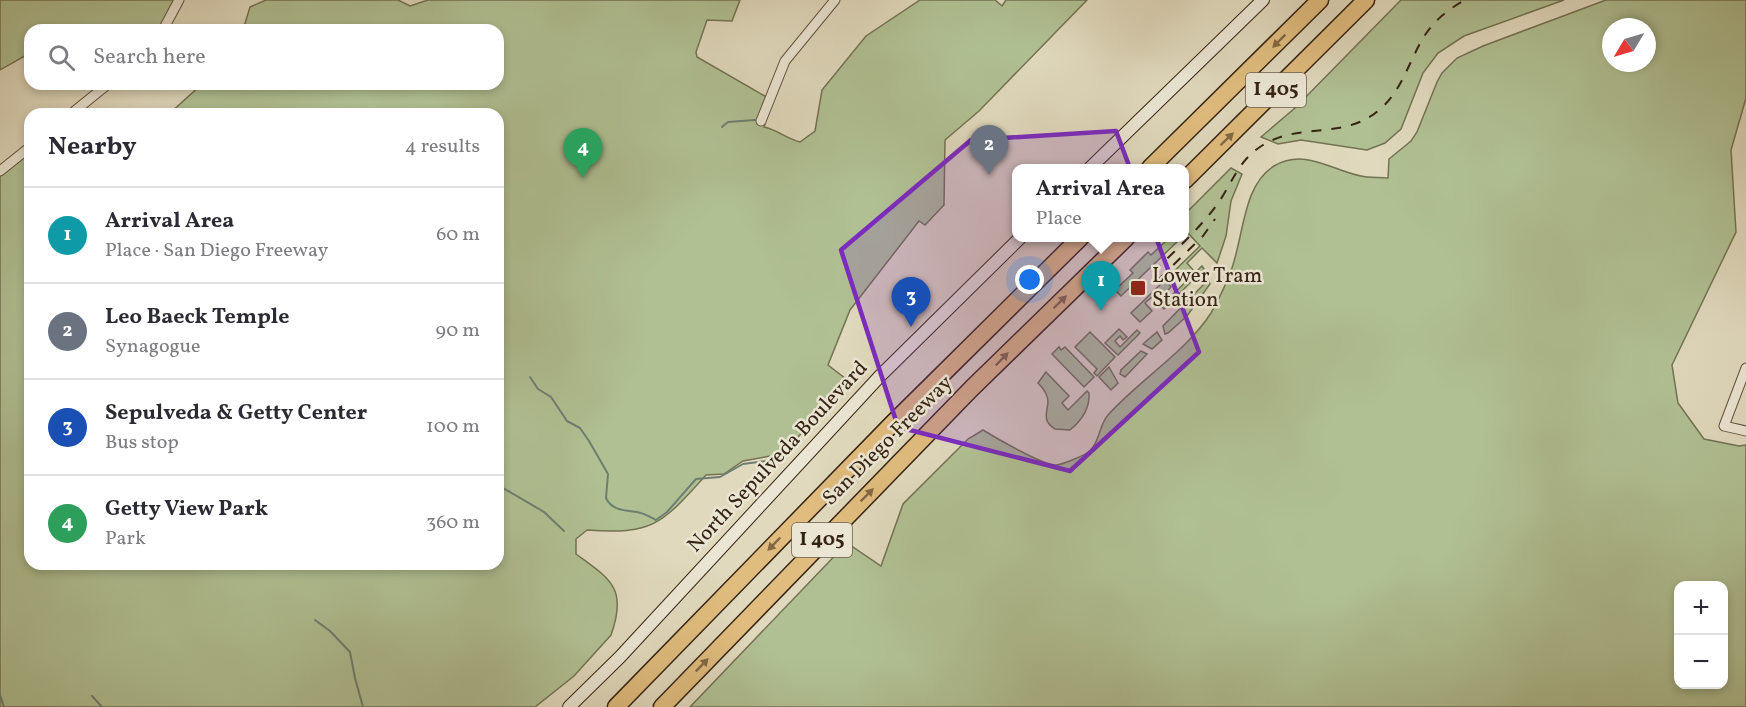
<!DOCTYPE html>
<html lang="en">
<head>
<meta charset="utf-8">
<style>
	:root { --surface:#fff; --page:#f2f2f3; --text:#2b2b33; --muted:#7c7c81; --line:#e1e1e2; --accent:#8f2418 }
	body { margin:0; font-family:Vollkorn,serif; background:var(--page); color:var(--text) }
	.controls { position:absolute; right:18px; bottom:18px; display:grid; overflow:hidden; border-radius:12px; box-shadow:0 3px 9px #0003 }
	.controls button { width:54px; height:54px; display:grid; place-items:center; padding:0; border:0; border-bottom:2px solid var(--line); background:var(--surface); color:var(--text); font:30px sans-serif }
	.compass { position:absolute; left:1602px; top:18px; width:54px; height:54px; border-radius:50%; background:var(--surface); box-shadow:0 3px 9px #0003; rotate:232deg }
	.you { position:absolute; left:1030px; top:280px; width:21px; height:21px; margin:-15px; border:4px solid #fff; border-radius:50%; background:#1a73e8; box-shadow:0 0 0 9px #1a73e833 }
	.badge { display:grid; place-items:center; width:39px; height:39px; border-radius:50%; background:var(--accent); color:#fff; font-size:20px; font-weight:700 }
	.pin { position:absolute; translate:-50% -50px; filter:drop-shadow(0 2px 3px #0008) }
	.pin::after { content:''; position:absolute; top:32px; width:21px; height:18px; background:inherit; clip-path:polygon(0 0,100% 0,50% 100%) }
	.popup { position:absolute; left:1012px; top:164px; width:177px; height:78px; box-sizing:border-box; display:grid; place-content:center; border-radius:12px; background:var(--surface); filter:drop-shadow(0 2px 4px #0005); font-size:20px; white-space:nowrap; color:var(--muted) }
	.popup b { font-size:22px; color:var(--text) }
	.popup::after { content:''; position:absolute; left:50%; top:100%; margin-left:-12px; border:12px solid transparent; border-top-color:var(--surface) }
	.list { margin:0; padding:0; list-style:none }
	h2 { display:flex; justify-content:space-between; align-items:center; height:78px; margin:0; padding:0 24px; font-size:26px }
	h2 small { font-size:20px; font-weight:400; color:var(--muted) }
	.list li { display:grid; grid-template-columns:39px 1fr auto; gap:18px; align-items:center; box-sizing:border-box; height:96px; padding:0 24px; border-top:2px solid var(--line) }
	.list b { display:block; font-size:22px; white-space:nowrap }
	.list p { margin:0; font-size:20px; white-space:nowrap; color:var(--muted) }
	.list em { font-size:20px; font-style:normal; color:var(--muted) }
	.icon { flex:none; width:33px; height:33px; fill:none; stroke:currentColor; stroke-width:2; stroke-linecap:round; stroke-linejoin:round }
	.map { position:relative; flex:none; width:1746px; height:707px; overflow:hidden }
	.search { position:absolute; background:var(--surface); box-shadow:0 3px 9px #0003; left:24px; top:24px; width:480px; height:66px; display:flex; align-items:center; gap:15px; box-sizing:border-box; padding:0 21px; border-radius:18px; color:var(--muted); font-size:22px }
	.panel { position:absolute; background:var(--surface); box-shadow:0 3px 9px #0003; left:24px; top:108px; width:480px; height:462px; border-radius:18px }
	.map>svg:first-child { display:block }
</style>
</head>
<body>
<div class="map">
<svg width="1746" height="707" viewBox="0 0 1746 707">
	<rect width="100%" height="100%" fill="#e0d9bd"/>
	<filter id="stains"><feTurbulence type="fractalNoise" baseFrequency=".00333" numOctaves="4"/><feColorMatrix values="0 0 0 0 .2 0 0 0 0 .09 0 0 0 0 .02 0 0 0 .5 -.17"/></filter>
	<radialGradient id="worn" r=".72"><stop offset=".6" stop-color="#630" stop-opacity="0"/><stop offset="1" stop-color="#630" stop-opacity=".3"/></radialGradient>
	<g fill="#b0c093" stroke="#737253" stroke-width="1.5" fill-rule="evenodd">
		<path d="M0,0h179l-16,30h-133v23l-30,17z"/>
		<path d="M266,0h132l12,6 18,-6h312l-8,21 -25,-1 -11,32 1,5 73,42 -8,24 3,1 -1,3c14,3 21,11 36,15l15,-11 7,-41 44,-54 54,-36h75l7,6 4,-6h81l-108,111 -34,29 -1,65 -19,20 -6,-4 -69,89 -22,55 22,17 -68,72 -39,7 -19,13 -18,1c-44,48 -51,60 -119,55l-11,9v15c34,25 52,34 35,81l-37,41 -39,31h-535v-536l30,-24v417h468v-450h-329l33,-30h296v-54h-255l7,-23z"/>
		<path d="M1401,0h163l-100,36 -26,17 -15,20 -22,56 -16,14 -18,7 -66,-10 -23,4 -17,-7 34,-29z"/>
		<path d="M1606,0h140v98l-15,52 5,82 -64,133 6,38 26,36 35,7 7,-1v262h-1056l157,-164 34,23 22,-62 65,-65 15,-9c13,8 59,35 73,35 6,0 29,-10 34,-14 10,-10 9,-26 18,-36 30,-34 79,-64 103,-102 7,-12 13,-25 18,-37 15,-34 12,-90 45,-110 31,-18 57,4 87,10 8,2 18,1 27,2l1,-19 22,-18 6,-9 20,-50 5,-9 15,-15 26,-12zM1611,27h36v36h-36zM1678,586h46v98h-46z"/>
		<path d="M1231,168l11,6 -11,27 -5,35 -9,27 -15,-15 -15,15 6,7 -11,11 -8,-7 -7,8 4,5 -13,14 -5,-5 -8,7 7,8 -12,11 -9,-9 69,-67 -13,-14 -2,1v-19z"/>
		<path d="M1169,238h12l-60,58 -6,-6 18,-17 -3,-3 18,-18 3,3z"/>
		<path d="M1202,266l2,3 -40,40 -3,-3z"/>
		<path d="M1208,280l2,4 -23,32 -19,17 -3,1 -2,-8z"/>
		<path d="M1119,329l8,8 -4,3 -3,-4 -5,5 5,6 17,-17 3,3 -22,22 -13,-12z"/>
		<path d="M1090,332l25,25 -18,19 -3,-3 3,-4 -22,-22z"/>
		<path d="M1157,332l5,8 -10,9 -9,-5z"/>
		<path d="M1059,347l2,3 4,-3 29,30 -10,10 -32,-33z"/>
		<path d="M1141,351l6,3 -22,23 -5,-3 1,-4z"/>
		<path d="M1109,367l9,16 -7,7 -12,-13z"/>
		<path d="M1046,372l23,24 -7,7 6,7 19,-19 2,2c1,15 -8,28 -19,37l-15,-1c-13,-8 -8,-16 -7,-27 0,-8 -5,-14 -10,-19z"/>
	</g>
	<g fill="none" stroke-linecap="round" stroke-linejoin="round">
		<g stroke="#6e7e71" stroke-width="2">
			<path d="M722,127l6,-5 27,-2"/>
			<path d="M530,377l8,12 13,8 16,24 13,7 9,13 19,33 -2,24c6,13 19,12 31,14 7,1 13,5 19,8l11,-8 29,-33 24,-2 23,-13 39,-5"/>
			<path d="M498,485l46,27 20,19"/>
			<path d="M315,620l15,11 20,21 5,26 8,29"/>
			<path d="M0,695l4,12"/>
			<path d="M92,696l10,11"/>
		</g>
		<g stroke="#60513e" stroke-width="11">
			<g id="minor">
				<path d="M163,30l16,-30"/>
				<path d="M71,114l37,-30"/>
				<path d="M761,121l24,-60 50,-61"/>
				<path d="M0,171l30,-24"/>
				<path d="M1746,368l-22,58 22,5"/>
			</g>
		</g>
		<g stroke="#362413" stroke-width="14">
			<g id="secondary">
				<path d="M1090,168l173,-168"/>
				<path d="M569,707l51,-50 260,-281 140,-138"/>
			</g>
		</g>
		<g stroke="#362413" stroke-width="19">
			<g id="motorway">
				<path d="M1150,168l170,-168"/>
				<path d="M1185,180l181,-180"/>
				<path d="M616,707l277,-284 187,-185"/>
				<path d="M662,707l310,-319 154,-150"/>
			</g>
		</g>
		<use href="#minor" stroke="#ebe6d4" stroke-width="9"/>
		<use href="#secondary" stroke="#ebe6d4" stroke-width="12"/>
		<use href="#motorway" stroke="#e0bc7e" stroke-width="16"/>
		<g stroke="#362413" stroke-width="2" stroke-dasharray="10 10" stroke-linecap="butt">
			<path d="M1153,272c22,-21 45,-42 63,-66 17,-23 21,-45 47,-61 37,-23 82,-5 116,-35 22,-18 29,-46 43,-70 10,-18 25,-30 43,-40"/>
			<path d="M1159,279l44,-43 12,-17"/>
		</g>
	</g>
	<defs><path id="oneway-solid" d="M-6-.8H1V-3.2L6.5 0L1 3.2V.8H-6Z" transform="scale(1.5)"/></defs>
	<g fill="#826843">
		<use href="#oneway-solid" transform="translate(1279 41) rotate(135)"/>
		<use href="#oneway-solid" transform="translate(1227 139) rotate(-44)"/>
		<use href="#oneway-solid" transform="translate(1060 302) rotate(-44)"/>
		<use href="#oneway-solid" transform="translate(1002 359) rotate(-46)"/>
		<use href="#oneway-solid" transform="translate(867 495) rotate(-45)"/>
		<use href="#oneway-solid" transform="translate(774 544) rotate(134)"/>
		<use href="#oneway-solid" transform="translate(702 665) rotate(-46)"/>
	</g>
	<path fill="#7b2cbf" fill-opacity="0.2" stroke="#7b2cbf" stroke-width="4.5" stroke-linejoin="round" d="M1116,131l83,221 -129,119 -172,-44 -57,-177 130,-110z"/>
	<rect fill="#8f2418" stroke="#ebe6d4" stroke-width="2" x="1130" y="280" width="16" height="16" rx="3"/>
	<g text-anchor="middle" dominant-baseline="central" stroke-width="5" stroke-linejoin="round" paint-order="stroke">
		<g fill="#ebe6d4" stroke="#6c5e4d" stroke-width="1.5">
			<rect x="1246" y="73" width="60" height="34" rx="4.5"/>
			<rect x="792" y="523" width="60" height="34" rx="4.5"/>
		</g>
		<g font-size="20" font-weight="bold" fill="#362413">
			<text x="1276" y="90">I 405</text>
			<text x="822" y="540">I 405</text>
		</g>
		<g font-size="21" fill="#362413" stroke="#ebe6d4" text-anchor="start">
			<text x="1152" y="276">Lower Tram<tspan x="1152" dy="24">Station</tspan></text>
		</g>
		<g font-size="21" fill="#362413" stroke="#ebe6d4">
			<text transform="translate(888 441) rotate(-45)">San Diego Freeway</text>
			<text transform="translate(778 457) rotate(-47)">North Sepulveda Boulevard</text>
		</g>
	</g>
	<rect width="100%" height="100%" filter="url(#stains)"/>
	<rect width="100%" height="100%" fill="url(#worn)"/>
</svg>
<div class="controls">
<button>+</button>
<button>−</button>
</div>
<svg class="compass" viewBox="-18 -18 36 36"><path d="M0-13l5 13h-10z" fill="#e53935"/><path d="M0 13l5-13h-10z" fill="#7c7c81"/></svg>
<div class="you"></div>
<div class="pin badge" style="left:1101px;top:311px;background:#0f9aa8">1</div>
<div class="popup"><b>Arrival Area</b>Place</div>
<div class="pin badge" style="left:989px;top:175px;background:#6b7280">2</div>
<div class="pin badge" style="left:911px;top:327px;background:#1a4fb4">3</div>
<div class="pin badge" style="left:583px;top:178px;background:#2e9e5b">4</div>
<div class="search"><svg class="icon" aria-label="search" viewBox="0 0 24 24"><circle cx="10" cy="10" r="6"/><path d="M15 15l6 6"/></svg>Search here</div>
<section class="panel">
<h2>Nearby<small>4 results</small></h2>
<ul class="list">
<li><span class="badge" style="background:#0f9aa8">1</span><div><b>Arrival Area</b><p>Place · San Diego Freeway</p></div><em>60 m</em></li>
<li><span class="badge" style="background:#6b7280">2</span><div><b>Leo Baeck Temple</b><p>Synagogue</p></div><em>90 m</em></li>
<li><span class="badge" style="background:#1a4fb4">3</span><div><b>Sepulveda &amp; Getty Center</b><p>Bus stop</p></div><em>100 m</em></li>
<li><span class="badge" style="background:#2e9e5b">4</span><div><b>Getty View Park</b><p>Park</p></div><em>360 m</em></li>
</ul>
</section>
</div>
</body>
</html>
